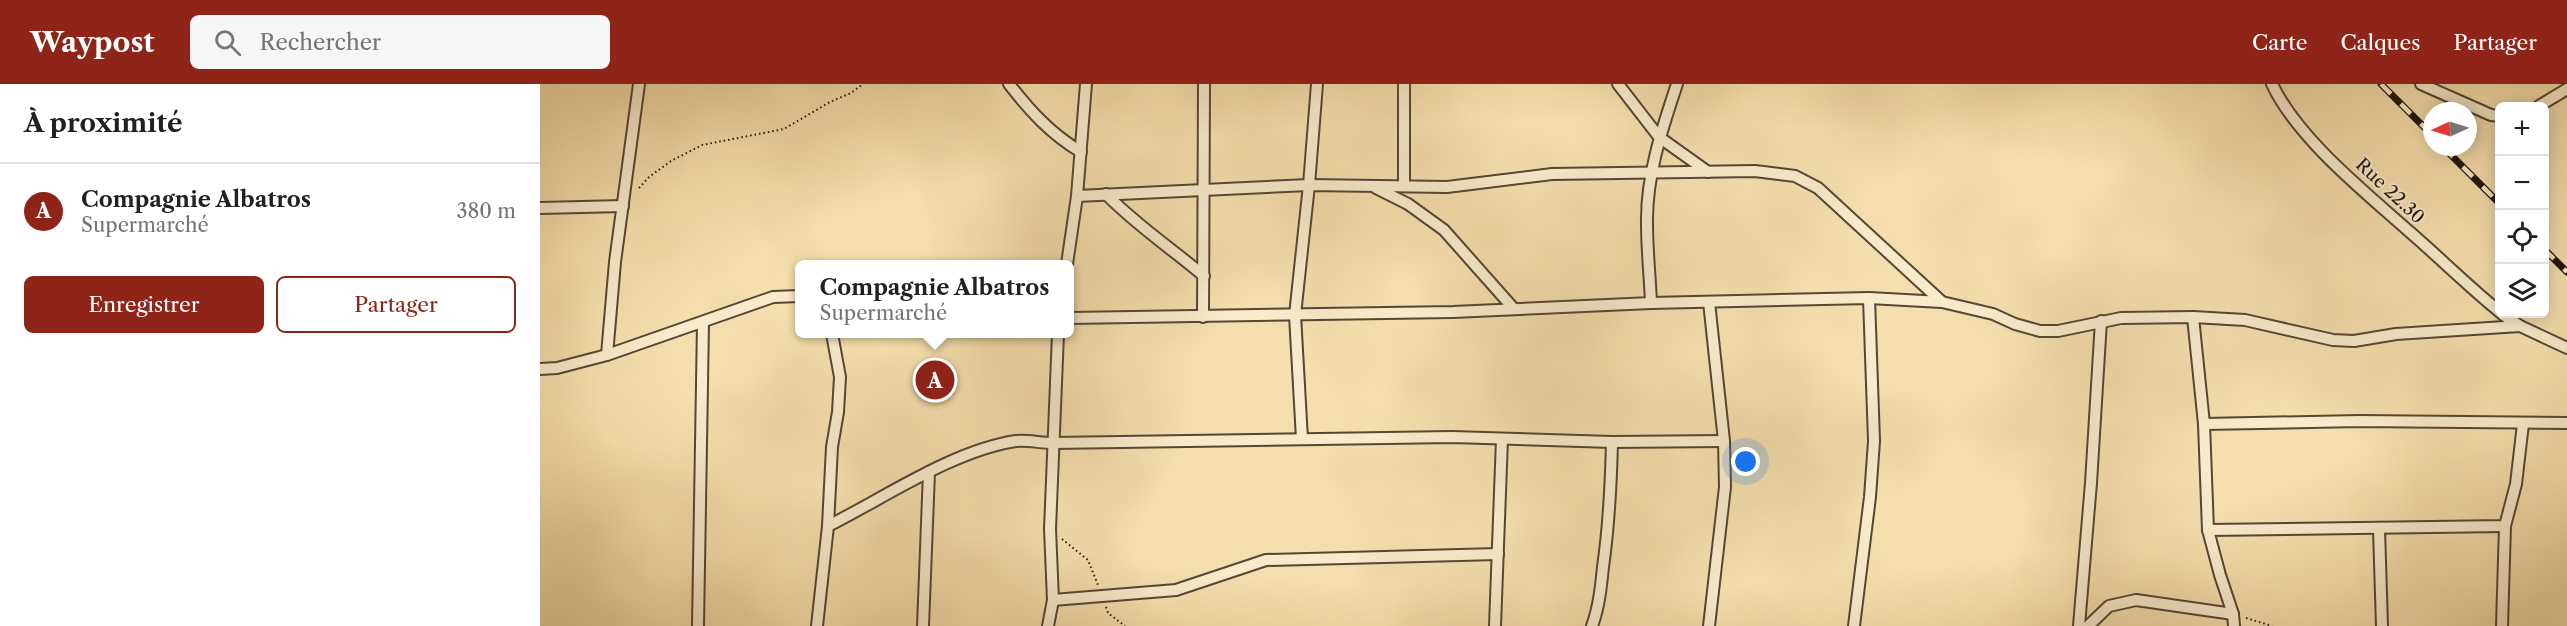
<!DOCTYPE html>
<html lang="fr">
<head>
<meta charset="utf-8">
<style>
	:root { --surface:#fff; --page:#f6f6f6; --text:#202124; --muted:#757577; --line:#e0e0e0; --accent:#8f2418 }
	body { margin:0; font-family:"Libre Caslon Text",serif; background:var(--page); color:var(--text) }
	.controls { position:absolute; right:18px; top:18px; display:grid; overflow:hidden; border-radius:9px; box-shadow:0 3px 15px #0003 }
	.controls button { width:54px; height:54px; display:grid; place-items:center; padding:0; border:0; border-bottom:2px solid var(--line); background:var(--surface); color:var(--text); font:30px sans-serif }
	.compass { position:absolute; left:1883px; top:18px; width:54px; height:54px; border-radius:50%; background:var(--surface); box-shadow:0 3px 15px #0003; rotate:266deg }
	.you { position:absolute; left:1206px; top:378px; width:21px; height:21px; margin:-15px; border:4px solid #fff; border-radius:50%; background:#1a73e8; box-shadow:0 0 0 9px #1a73e833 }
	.badge { display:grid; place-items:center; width:39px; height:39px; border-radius:50%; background:var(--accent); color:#fff; font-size:20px; font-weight:700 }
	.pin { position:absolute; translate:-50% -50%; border:3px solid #fff; box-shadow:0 2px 6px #0006 }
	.popup { position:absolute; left:255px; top:176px; width:279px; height:78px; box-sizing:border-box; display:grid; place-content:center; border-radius:9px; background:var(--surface); filter:drop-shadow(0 2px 4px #0005); font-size:20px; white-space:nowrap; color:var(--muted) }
	.popup b { font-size:22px; color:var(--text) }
	.popup::after { content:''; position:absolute; left:50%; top:100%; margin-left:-12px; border:12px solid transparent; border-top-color:var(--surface) }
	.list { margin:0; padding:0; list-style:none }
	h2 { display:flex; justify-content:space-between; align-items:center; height:78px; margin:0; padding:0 24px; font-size:26px }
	h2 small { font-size:20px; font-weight:400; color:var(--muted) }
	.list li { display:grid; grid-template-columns:39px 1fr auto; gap:18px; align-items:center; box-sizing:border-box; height:96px; padding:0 24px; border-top:2px solid var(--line) }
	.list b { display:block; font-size:22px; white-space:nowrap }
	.list p { margin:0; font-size:20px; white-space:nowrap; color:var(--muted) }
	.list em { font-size:20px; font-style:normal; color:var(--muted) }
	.actions { display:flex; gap:12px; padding:18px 24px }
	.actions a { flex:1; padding:14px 0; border:2px solid var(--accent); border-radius:9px; text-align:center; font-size:21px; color:var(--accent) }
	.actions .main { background:var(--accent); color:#fff }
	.icon { flex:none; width:33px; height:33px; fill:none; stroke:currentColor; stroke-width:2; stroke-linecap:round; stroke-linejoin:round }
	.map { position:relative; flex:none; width:2027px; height:542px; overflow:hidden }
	header { display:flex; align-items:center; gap:36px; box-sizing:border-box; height:84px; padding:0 30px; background:var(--accent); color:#fff }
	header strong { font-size:28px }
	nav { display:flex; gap:33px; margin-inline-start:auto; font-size:21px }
	.search { width:420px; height:54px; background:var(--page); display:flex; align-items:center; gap:15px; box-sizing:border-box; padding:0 21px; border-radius:9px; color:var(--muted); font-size:22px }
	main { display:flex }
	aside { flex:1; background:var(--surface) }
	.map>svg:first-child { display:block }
</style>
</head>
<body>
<header>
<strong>Waypost</strong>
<div class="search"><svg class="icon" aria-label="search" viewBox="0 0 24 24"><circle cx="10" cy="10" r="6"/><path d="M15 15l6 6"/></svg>Rechercher</div>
<nav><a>Carte</a><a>Calques</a><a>Partager</a></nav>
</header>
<main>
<aside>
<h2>À proximité<small></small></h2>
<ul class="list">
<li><span class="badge">A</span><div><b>Compagnie Albatros</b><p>Supermarché</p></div><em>380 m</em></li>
</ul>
<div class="actions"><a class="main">Enregistrer</a><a>Partager</a></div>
</aside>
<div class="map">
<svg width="2027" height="542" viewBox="0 0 2027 542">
	<rect width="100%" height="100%" fill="#f4dead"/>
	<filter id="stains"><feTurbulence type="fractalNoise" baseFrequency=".00333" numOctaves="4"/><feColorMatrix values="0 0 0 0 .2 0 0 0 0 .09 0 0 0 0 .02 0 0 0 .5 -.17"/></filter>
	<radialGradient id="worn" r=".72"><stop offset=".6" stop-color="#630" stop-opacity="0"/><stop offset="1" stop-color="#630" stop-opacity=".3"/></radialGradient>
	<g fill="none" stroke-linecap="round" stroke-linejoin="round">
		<g stroke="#544734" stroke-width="14">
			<g id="street">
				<path d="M469,0c21,27 42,50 72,68"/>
				<path d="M1078,0l41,53 49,35"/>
				<path d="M1732,0c26,55 93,108 139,149 30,26 58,54 89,79"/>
				<path d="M1881,0l70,31 9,1"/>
				<path d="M1999,22l28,-17"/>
				<path d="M864,102v-102"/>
				<path d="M836,104l32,16 36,26 70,79"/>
				<path d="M566,110c30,31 65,54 98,82"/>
				<path d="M537,112l232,-11 138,2 105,-13 203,-3 40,5 23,12 124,114"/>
				<path d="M0,124l83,-2"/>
				<path d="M527,180l10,-68 9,-112"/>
				<path d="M1169,218l15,139 1,46 -16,139"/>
				<path d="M1111,219c-1,-26 -4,-53 -4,-79 -1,-48 15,-95 30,-140"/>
				<path d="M1962,230l18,12 47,22"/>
				<path d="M663,233l1,-233"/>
				<path d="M1653,233l11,107 4,106"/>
				<path d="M530,234l383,-6 198,-9 218,-5 73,4 51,12 22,10 25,7h18l63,-13 72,-1 52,3 88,20 21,1 42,-7 124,-8"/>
				<path d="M67,271l8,-93 24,-178"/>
				<path d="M0,285l17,-1 50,-13 166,-58 27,-1"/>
				<path d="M1664,340l155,-3 208,2"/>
				<path d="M762,355l-7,-124 14,-130 8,-101"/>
				<path d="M288,442c56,-28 126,-76 188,-85 12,-1 25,2 37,2l399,-6 160,5 112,-1"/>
				<path d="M1839,445l3,97"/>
				<path d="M513,516l123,-10 90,-30 232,-6"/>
				<path d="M158,542l5,-303"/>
				<path d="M277,542l11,-100 4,-79 6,-35 2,-35 -8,-43"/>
				<path d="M383,542l6,-154"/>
				<path d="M508,542l5,-26 -3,-71 8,-195"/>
				<path d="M955,542l7,-187"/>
				<path d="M1052,542c7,-19 9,-39 11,-59 6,-42 8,-83 9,-125"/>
				<path d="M1314,542l16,-129 4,-56 -5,-143"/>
				<path d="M1539,542l12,-143 10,-162"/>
				<path d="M1548,542l21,-20 27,-6 97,14"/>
				<path d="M1694,542l-1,-12 -13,-39 -12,-45 297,-4 11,-42 7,-60"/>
				<path d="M1962,542l3,-100"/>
			</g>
		</g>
		<g stroke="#1f150b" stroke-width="2" stroke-dasharray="1.5 3" stroke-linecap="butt">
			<path d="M99,104l10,-11 22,-16 31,-16 82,-16 46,-27 21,-9 12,-9"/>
			<path d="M522,455l26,21 10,25"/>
			<path d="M566,523l2,6 17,13"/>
			<path d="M1706,534l26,8"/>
		</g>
		<use href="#street" stroke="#f8eaca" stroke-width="10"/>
		<g stroke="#1f150b" stroke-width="7">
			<g id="rail">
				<path d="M1841,0l51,51"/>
				<path d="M1903,63l57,57"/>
				<path d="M2004,165l23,23"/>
			</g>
		</g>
		<use href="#rail" stroke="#f8eaca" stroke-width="4.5" stroke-dasharray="14" stroke-linecap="butt"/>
	</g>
	<g text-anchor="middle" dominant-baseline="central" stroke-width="4.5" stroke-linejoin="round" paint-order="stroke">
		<g font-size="18" fill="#1f150b" stroke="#f8eaca">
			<text transform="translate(1850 107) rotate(43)">Rue 22.30</text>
		</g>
	</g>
	<rect width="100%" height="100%" filter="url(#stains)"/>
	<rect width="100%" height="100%" fill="url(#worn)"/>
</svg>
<div class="controls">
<button>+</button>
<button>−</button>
<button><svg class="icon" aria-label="locate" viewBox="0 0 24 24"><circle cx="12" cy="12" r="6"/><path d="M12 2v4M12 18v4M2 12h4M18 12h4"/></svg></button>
<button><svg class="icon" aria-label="layers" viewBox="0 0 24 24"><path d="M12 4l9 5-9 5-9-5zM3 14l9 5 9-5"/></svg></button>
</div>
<svg class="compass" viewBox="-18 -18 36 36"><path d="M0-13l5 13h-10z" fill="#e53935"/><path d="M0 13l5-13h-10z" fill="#757577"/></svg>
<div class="you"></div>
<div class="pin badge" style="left:395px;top:296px">A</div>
<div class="popup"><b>Compagnie Albatros</b>Supermarché</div>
</div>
</main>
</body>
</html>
